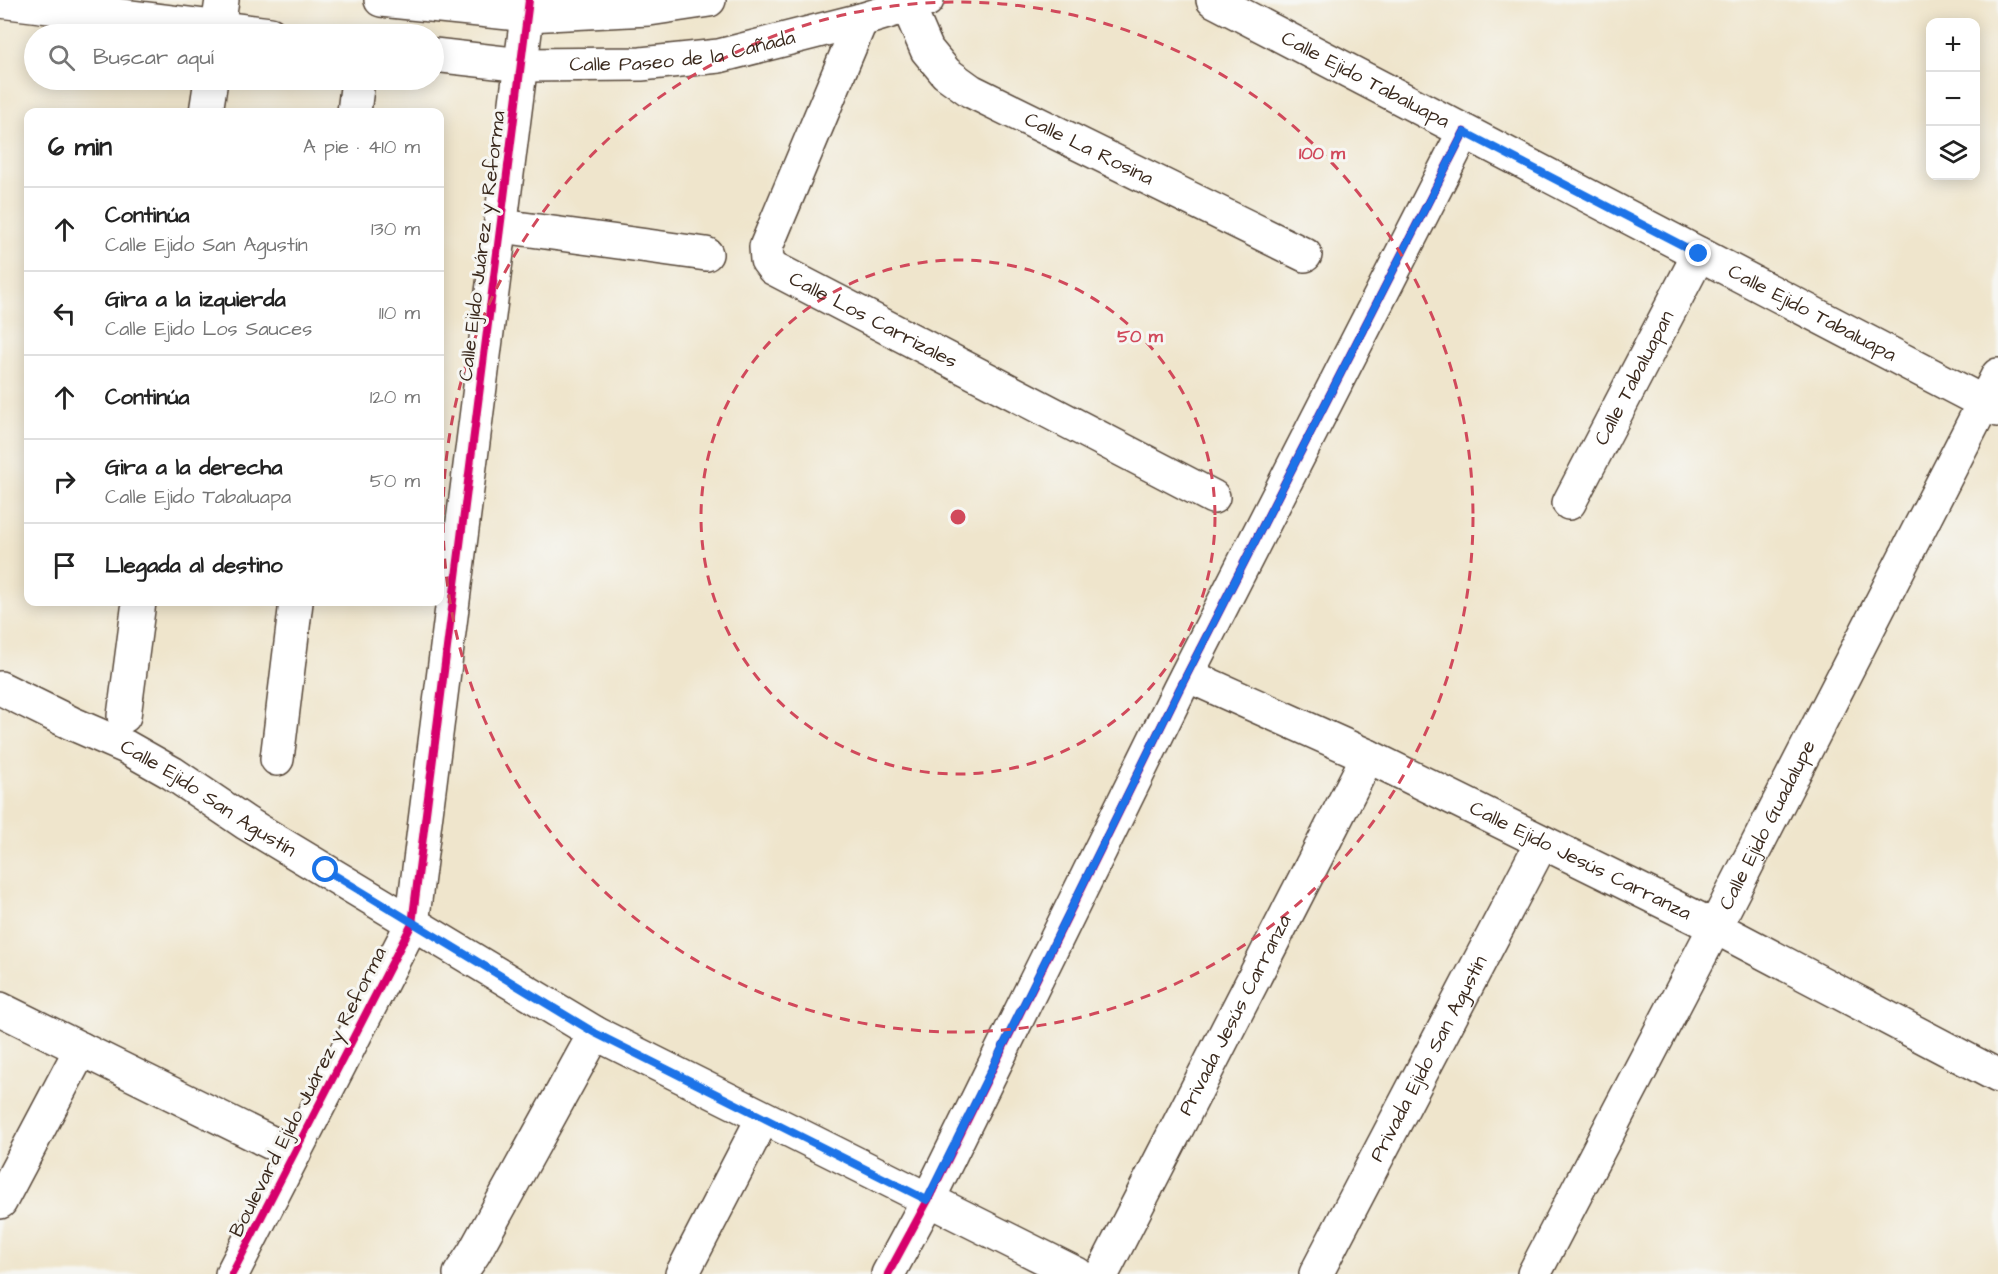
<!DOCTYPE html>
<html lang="es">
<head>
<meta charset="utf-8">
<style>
	:root { --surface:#fff; --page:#f2f2f2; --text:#222; --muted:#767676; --line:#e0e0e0 }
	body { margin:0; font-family:"Architects Daughter",sans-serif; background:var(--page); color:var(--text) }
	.controls { position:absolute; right:18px; top:18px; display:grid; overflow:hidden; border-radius:12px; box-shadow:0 3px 15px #0003 }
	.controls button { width:54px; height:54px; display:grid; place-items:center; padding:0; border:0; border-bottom:2px solid var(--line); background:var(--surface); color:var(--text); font:30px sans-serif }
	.stop { position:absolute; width:18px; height:18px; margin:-14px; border:4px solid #1a73e8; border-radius:50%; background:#fff }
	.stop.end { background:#1a73e8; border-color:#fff; box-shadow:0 2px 6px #0008 }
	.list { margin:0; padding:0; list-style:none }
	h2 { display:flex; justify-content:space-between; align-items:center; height:78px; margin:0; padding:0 24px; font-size:26px }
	h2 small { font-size:20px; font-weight:400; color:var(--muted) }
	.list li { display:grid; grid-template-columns:39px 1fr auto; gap:18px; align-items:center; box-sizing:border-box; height:84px; padding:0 24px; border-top:2px solid var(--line) }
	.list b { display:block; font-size:22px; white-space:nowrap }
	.list p { margin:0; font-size:20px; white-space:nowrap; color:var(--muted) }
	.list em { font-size:20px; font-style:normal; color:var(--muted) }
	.icon { flex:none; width:33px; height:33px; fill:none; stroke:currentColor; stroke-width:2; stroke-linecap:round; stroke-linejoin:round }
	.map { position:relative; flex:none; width:1998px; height:1274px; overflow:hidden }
	.search { position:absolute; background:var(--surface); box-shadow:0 3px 15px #0003; left:24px; top:24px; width:420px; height:66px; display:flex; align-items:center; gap:15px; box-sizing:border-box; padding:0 21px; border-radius:33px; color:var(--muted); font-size:22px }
	.panel { position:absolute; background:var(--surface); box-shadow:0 3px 15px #0003; left:24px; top:108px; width:420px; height:498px; border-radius:12px }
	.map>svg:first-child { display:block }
</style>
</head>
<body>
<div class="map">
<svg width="1998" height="1274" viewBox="0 0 1998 1274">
	<rect width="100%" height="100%" fill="#f6f6f2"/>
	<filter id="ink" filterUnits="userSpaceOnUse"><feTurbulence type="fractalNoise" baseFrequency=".0167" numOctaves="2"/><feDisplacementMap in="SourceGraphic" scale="12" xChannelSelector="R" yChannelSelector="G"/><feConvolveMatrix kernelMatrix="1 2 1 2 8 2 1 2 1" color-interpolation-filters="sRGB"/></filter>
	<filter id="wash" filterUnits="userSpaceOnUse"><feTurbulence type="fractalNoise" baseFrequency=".008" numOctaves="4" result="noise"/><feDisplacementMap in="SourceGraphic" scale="24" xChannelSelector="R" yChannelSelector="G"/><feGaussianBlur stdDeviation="1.35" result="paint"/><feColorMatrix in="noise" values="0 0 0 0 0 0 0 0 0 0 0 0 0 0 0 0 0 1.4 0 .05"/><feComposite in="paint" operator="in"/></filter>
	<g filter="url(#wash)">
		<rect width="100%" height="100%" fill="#efe5cc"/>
	</g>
	<g filter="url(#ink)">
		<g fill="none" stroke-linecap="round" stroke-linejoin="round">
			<g stroke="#564638" stroke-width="36">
				<g id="minor">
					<path d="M381,0l146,15 122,-6 60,-9"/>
					<path id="s1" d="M1213,0l785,410"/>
					<path d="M0,1l270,33"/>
					<path id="s2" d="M908,6l19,44 19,23 25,18 334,164"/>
					<path id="s3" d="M861,20l-95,227 1,13 6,8 440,229"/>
					<path d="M217,34l5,-34"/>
					<path id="s4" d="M434,55l88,10 119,-1 78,-8 142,-36 66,-20"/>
					<path d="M206,112l5,-32"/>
					<path d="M354,112l4,-32"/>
					<path d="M502,226l204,28"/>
					<path id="s5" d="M1569,503l130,-249"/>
					<path id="s6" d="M1187,675l181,81 347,171 283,149"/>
					<path id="s7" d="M0,688l71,35 55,24 46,26 74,50 349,210 482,241"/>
					<path d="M124,716l15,-114"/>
					<path d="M277,759l19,-157"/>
					<path d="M0,1009l294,145"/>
					<path d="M0,1202l81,-153"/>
					<path d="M232,1274l180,-350 117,-924"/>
					<path d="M460,1274l14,-21 121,-220"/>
					<path d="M682,1274l81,-156"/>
					<path d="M888,1274l40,-74 251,-510 285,-558"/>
					<path id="s8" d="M1102,1274l266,-518"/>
					<path id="s9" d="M1316,1274l226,-432"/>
					<path id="s10" d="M1534,1274l181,-347 283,-552"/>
				</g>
			</g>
			<use href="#minor" stroke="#fff" stroke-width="33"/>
			<g stroke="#f6f6f2" stroke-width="11">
				<g id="cycleway">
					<path d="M232,1274l180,-350 117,-924"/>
					<path d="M888,1274l40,-74 251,-510 285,-558"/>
				</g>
			</g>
			<use href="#cycleway" stroke="#d6006c" stroke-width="8"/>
		</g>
	</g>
	<g fill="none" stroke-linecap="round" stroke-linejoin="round" filter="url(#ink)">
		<path stroke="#1a73e8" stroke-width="8" d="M326,870l269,163 332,167 252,-510 285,-558 235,122"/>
	</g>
	<g fill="none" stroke="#d1495b" stroke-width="3" stroke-dasharray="10 8">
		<circle cx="958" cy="517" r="257"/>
		<circle cx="958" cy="517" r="515"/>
	</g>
	<g text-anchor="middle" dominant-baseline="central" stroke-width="6" stroke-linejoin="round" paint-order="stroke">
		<g font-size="20" fill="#3b2a1e" stroke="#f6f6f2">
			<text stroke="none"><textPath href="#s4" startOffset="250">Calle Paseo de la Cañada</textPath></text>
			<text stroke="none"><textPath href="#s1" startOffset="172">Calle Ejido Tabaluapa</textPath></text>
			<text stroke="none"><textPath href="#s2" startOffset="240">Calle La Rosina</textPath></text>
			<text transform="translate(482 246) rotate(-83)">Calle Ejido Juárez y Reforma</text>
			<text stroke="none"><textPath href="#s1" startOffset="676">Calle Ejido Tabaluapa</textPath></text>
			<text stroke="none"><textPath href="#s3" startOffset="382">Calle Los Carrizales</textPath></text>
			<text stroke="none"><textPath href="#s5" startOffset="141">Calle Tabaluapan</textPath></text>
			<text stroke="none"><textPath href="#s7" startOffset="236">Calle Ejido San Agustín</textPath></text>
			<text stroke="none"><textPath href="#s10" startOffset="506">Calle Ejido Guadalupe</textPath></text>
			<text stroke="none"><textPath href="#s6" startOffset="435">Calle Ejido Jesús Carranza</textPath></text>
			<text stroke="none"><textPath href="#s8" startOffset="291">Privada Jesús Carranza</textPath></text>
			<text stroke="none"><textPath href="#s9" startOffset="243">Privada Ejido San Agustín</textPath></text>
			<text transform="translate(308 1092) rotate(-63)">Boulevard Ejido Juárez y Reforma</text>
		</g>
	</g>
	<circle cx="958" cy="517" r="9" fill="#d1495b" stroke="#f6f6f2" stroke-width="3"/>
	<g font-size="18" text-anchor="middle" font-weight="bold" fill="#d1495b" stroke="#f6f6f2" stroke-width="6" stroke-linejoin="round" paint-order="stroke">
		<text x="1322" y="159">100 m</text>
		<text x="1140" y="342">50 m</text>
	</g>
</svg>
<div class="controls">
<button>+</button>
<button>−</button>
<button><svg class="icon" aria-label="layers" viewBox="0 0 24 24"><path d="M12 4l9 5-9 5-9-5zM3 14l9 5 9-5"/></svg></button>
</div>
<div class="stop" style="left:326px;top:870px"></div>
<div class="stop end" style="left:1699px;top:254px"></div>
<div class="search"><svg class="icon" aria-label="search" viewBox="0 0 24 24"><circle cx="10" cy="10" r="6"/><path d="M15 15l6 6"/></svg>Buscar aquí</div>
<section class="panel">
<h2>6 min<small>A pie · 410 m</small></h2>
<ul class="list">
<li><svg class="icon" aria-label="ahead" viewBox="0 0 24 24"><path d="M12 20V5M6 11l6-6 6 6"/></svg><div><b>Continúa</b><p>Calle Ejido San Agustín</p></div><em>130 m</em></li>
<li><svg class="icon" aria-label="left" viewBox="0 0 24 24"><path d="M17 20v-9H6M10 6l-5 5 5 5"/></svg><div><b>Gira a la izquierda</b><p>Calle Ejido Los Sauces</p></div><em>110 m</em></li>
<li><svg class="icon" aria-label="ahead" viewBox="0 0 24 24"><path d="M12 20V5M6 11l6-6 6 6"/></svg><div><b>Continúa</b></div><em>120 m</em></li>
<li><svg class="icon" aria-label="right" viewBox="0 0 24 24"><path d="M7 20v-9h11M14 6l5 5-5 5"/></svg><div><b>Gira a la derecha</b><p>Calle Ejido Tabaluapa</p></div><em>50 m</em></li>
<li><svg class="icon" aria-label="arrive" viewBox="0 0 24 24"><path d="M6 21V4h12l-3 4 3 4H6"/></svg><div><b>Llegada al destino</b></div></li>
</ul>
</section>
</div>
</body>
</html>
